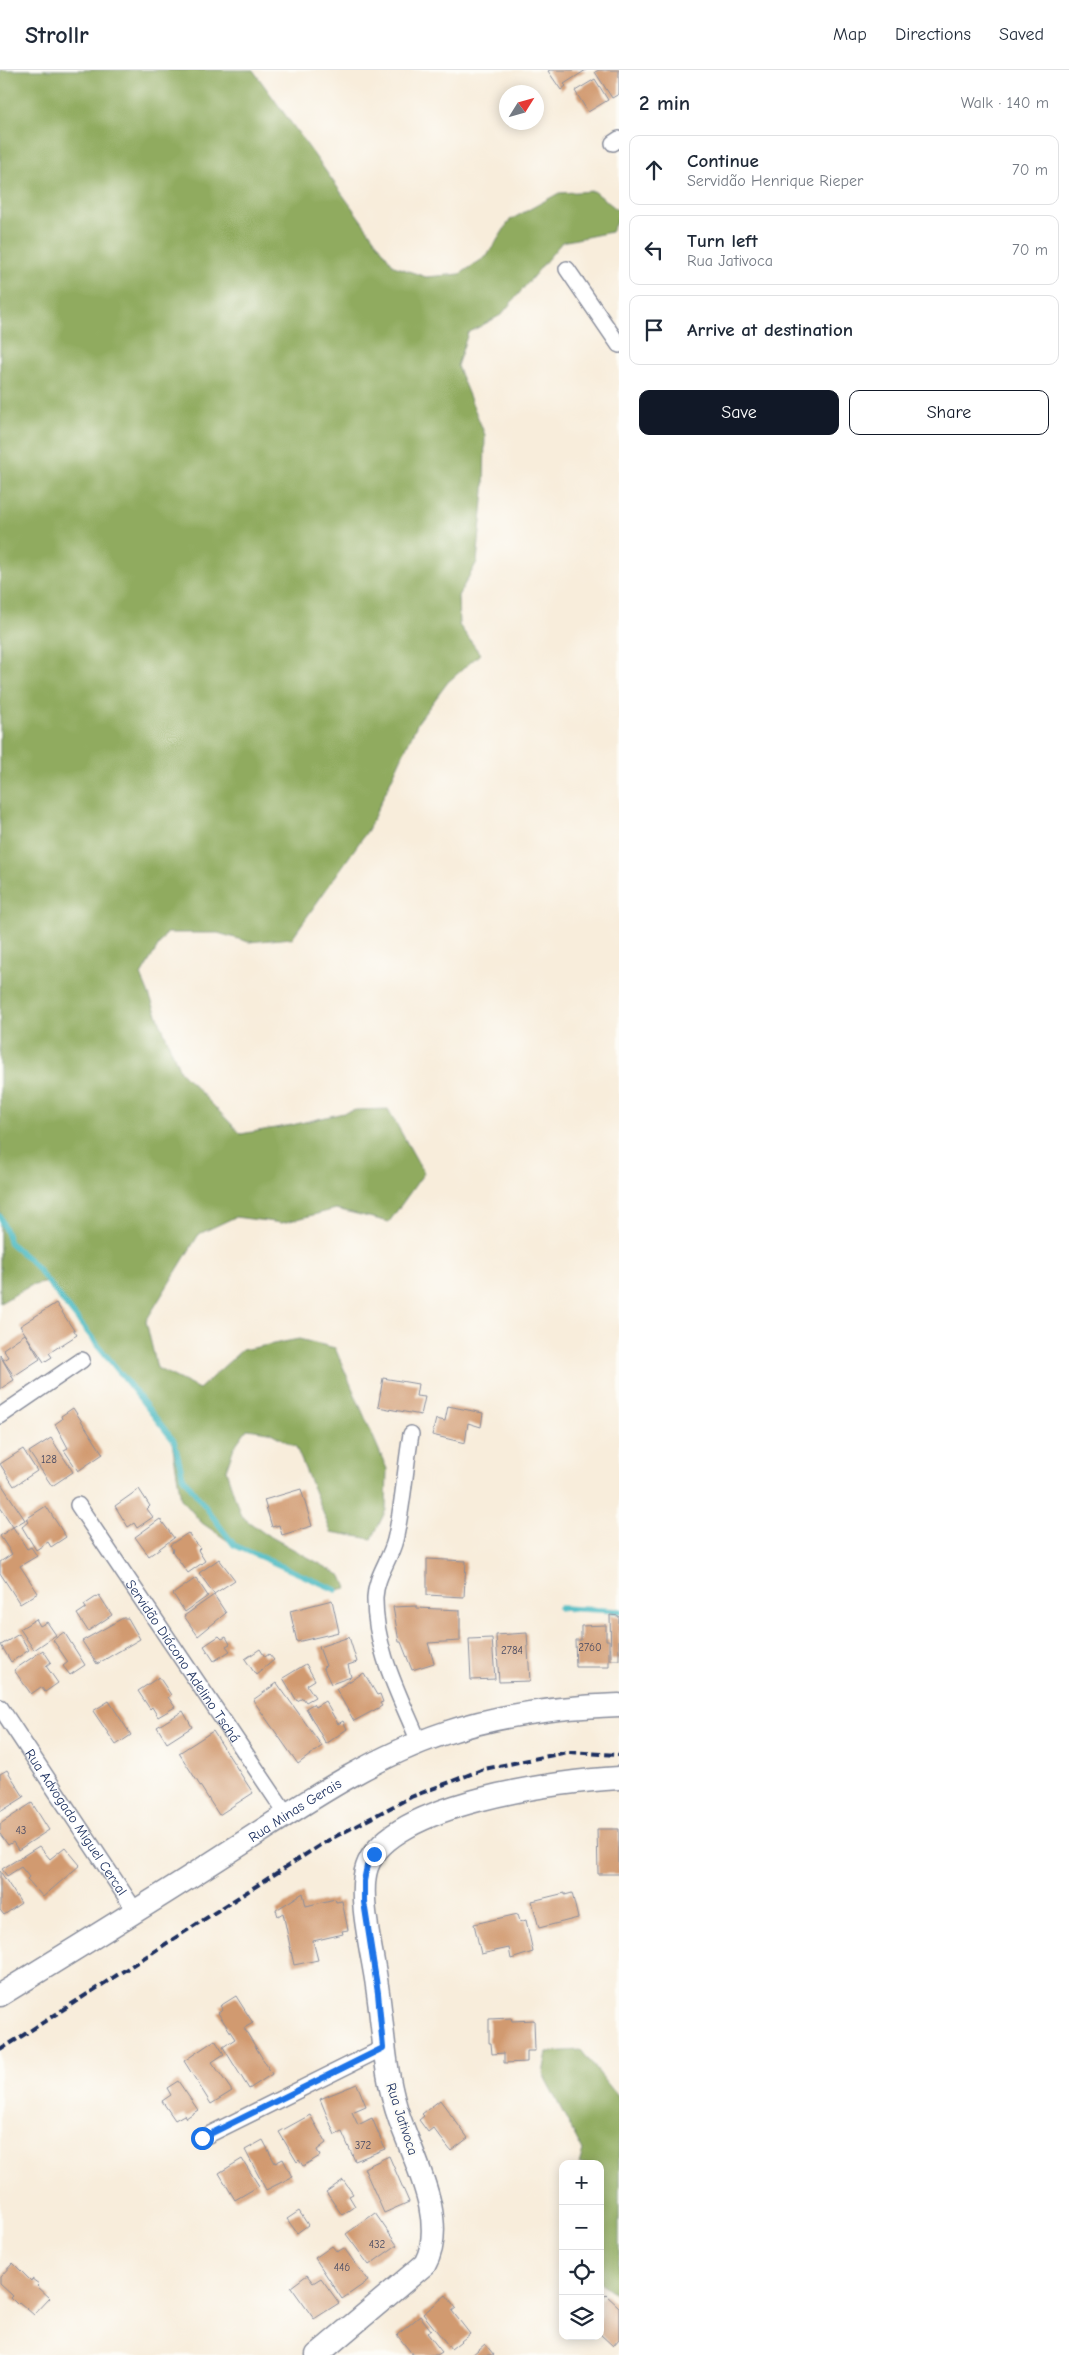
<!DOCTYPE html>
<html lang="en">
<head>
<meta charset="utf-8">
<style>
	:root { --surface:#fff; --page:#f6f6f7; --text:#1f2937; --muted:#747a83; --line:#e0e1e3; --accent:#111827 }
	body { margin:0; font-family:"Comic Neue",sans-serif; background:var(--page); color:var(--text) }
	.controls { position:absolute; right:15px; bottom:15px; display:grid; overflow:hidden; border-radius:10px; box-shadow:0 2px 12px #0003 }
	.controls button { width:45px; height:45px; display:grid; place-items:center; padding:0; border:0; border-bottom:1px solid var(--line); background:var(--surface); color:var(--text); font:25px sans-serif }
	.compass { position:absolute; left:499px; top:15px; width:45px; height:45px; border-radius:50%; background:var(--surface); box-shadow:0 2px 12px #0003; rotate:53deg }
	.stop { position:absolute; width:15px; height:15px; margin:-11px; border:4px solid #1a73e8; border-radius:50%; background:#fff }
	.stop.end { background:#1a73e8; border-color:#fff; box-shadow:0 1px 5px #0008 }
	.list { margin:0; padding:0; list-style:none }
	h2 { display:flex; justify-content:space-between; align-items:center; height:65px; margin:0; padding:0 20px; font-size:21px }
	h2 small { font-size:16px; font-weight:400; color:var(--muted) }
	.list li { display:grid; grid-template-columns:32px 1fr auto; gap:15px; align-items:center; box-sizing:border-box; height:70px; margin:0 10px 10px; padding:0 10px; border:1px solid var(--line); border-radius:10px }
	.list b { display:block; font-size:19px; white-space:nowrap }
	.list p { margin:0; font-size:16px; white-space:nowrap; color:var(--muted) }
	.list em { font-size:16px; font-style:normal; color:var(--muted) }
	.actions { display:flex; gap:10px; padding:15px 20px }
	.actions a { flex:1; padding:11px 0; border:1px solid var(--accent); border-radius:10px; text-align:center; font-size:18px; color:var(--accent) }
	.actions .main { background:var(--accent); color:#fff }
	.icon { flex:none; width:28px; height:28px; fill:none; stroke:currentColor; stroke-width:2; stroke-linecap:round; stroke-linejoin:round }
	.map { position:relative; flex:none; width:619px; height:2285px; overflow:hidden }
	header { display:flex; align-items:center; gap:30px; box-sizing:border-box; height:70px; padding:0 25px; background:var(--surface); border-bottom:1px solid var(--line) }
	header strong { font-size:24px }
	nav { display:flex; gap:28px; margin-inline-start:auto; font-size:18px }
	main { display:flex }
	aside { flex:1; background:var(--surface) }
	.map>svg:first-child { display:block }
</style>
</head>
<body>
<header>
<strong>Strollr</strong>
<nav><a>Map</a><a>Directions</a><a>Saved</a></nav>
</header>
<main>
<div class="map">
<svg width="619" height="2285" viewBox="0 0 619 2285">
	<rect width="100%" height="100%" fill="#fdfcf7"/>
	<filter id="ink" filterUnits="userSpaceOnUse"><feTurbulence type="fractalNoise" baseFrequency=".02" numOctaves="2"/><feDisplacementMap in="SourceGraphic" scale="10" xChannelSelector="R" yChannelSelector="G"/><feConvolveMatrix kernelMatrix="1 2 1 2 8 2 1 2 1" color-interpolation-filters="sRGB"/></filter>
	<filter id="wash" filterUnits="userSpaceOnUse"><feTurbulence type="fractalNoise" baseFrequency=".0096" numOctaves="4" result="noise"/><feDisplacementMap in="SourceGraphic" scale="20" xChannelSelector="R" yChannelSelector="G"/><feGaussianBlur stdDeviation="1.12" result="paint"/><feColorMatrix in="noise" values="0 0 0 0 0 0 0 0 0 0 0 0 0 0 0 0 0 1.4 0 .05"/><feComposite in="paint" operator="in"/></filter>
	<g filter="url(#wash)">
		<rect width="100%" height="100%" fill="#f8eddb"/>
		<g fill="#90ab5e" stroke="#566d5e">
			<path d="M0,0h253l141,196 32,11 34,-3 27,-18 23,-36 49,-27 35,-2 25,20v6l-8,15 -49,10 -61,73 -33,18 -11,33 28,69 -1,56 -7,71 -19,34 1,29 21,29 -32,28 -30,40 -50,108 -76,108 -43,4 -31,-9h-52l-25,42 39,96 61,63 51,-9 64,-15 32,-1 36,64 -35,49 -53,-13 -54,14 -47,-6 -36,17 -53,87 11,47 42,21 43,-39 57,-11 36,9 52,121 -1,41 -14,29 -41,-7 -35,-85 -27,-15 -22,-3 -13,18 -8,23 15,46 23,17 78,43 5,12 -11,2 -102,-45 -32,-22 -21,-24 -10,-63 -123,-154 -18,4 -30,17z"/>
			<path d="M581,1980l38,48v198l-19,-13v-119h-21l4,-13 -40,-77 4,-22z"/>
		</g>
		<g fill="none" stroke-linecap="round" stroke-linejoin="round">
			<g stroke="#4ab9c1" stroke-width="5.5">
				<path d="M0,1146l10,27 22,19 142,179 9,36 51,68 102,45"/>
				<path d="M560,1538l59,3"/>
			</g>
		</g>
		<g id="blocks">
			<g fill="#d19a70">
				<path d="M550,0h36l-22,14 2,2 -5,4 -13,-19z"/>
				<path d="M599,0h20v24l-7,4 -17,-26z"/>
				<path d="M595,9l13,21 -20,12 -13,-21z"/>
				<path d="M56,1233l21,32 -28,18 3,4 -8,5 -24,-36z"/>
				<path d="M25,1264l15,25 -26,17 -11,-16 5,-3 -5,-8z"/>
				<path d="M0,1285l14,25 -14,9z"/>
				<path d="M383,1308l35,6 -2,12 9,1 -4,18 -43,-8z"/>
				<path d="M448,1336l35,7 -2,14 -13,-4 -3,20 -33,-8 4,-16 9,2z"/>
				<path d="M73,1338l30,46 -25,17 -14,-21 4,-2 -13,-24 7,-5 -1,-3z"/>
				<path d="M51,1368l22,34 -21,14 -23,-34z"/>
				<path d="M23,1379l14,22 -23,15 -14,-22z"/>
				<path d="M0,1412l25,38 -12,7 -13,-20z"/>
				<path d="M139,1419l11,17 -3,3 6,8 -16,11 -3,-5 -6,4 -13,-21z"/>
				<path d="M301,1419l11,37 -30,9 -3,-10 -7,2 -8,-27z"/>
				<path d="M46,1436l20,31 -15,10 -3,-5 -12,8 -14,-23 6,-5 -2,-3z"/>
				<path d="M160,1449l14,19 -25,18 -14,-19z"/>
				<path d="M13,1457l14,22 4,-2 6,9 -17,10 18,27 -18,11 -20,-31v-11l12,-8 -12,-18z"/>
				<path d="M188,1463l12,15 -2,2 7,11 -17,12 -16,-22 1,-1 -3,-5z"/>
				<path d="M219,1489l16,21 -21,14 -15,-21z"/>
				<path d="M427,1489l39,2 -2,36 -37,-2z"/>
				<path d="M196,1508l12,18 -23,16 -12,-18z"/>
				<path d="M99,1525l13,20 -24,16 -11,-17 9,-6 -2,-3z"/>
				<path d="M214,1525l12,18 -28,23 -14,-20z"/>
				<path d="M332,1530l7,32 -42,10 -7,-31z"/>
				<path d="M417,1536v2l43,2v31l-32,2 6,20 -22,7 -11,-28h-2l-6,-35z"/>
				<path d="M610,1545l9,1v44h-8z"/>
				<path d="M123,1548h5l12,21 -43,25 -15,-23z"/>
				<path d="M36,1549l4,7 7,-4 9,13 -22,15 -14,-21z"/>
				<path d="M606,1555v15h3v27h-33l-1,-27h6v-14z"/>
				<path d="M64,1562l21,33 -15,10 -7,-9 5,-4 -15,-22z"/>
				<path d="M527,1563l3,48 -31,1 -3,-47z"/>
				<path d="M19,1564l10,16 -18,12 -10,-17z"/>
				<path d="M219,1566l3,3 4,-2 4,7 -4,2 4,5 -16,10 -10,-15z"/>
				<path d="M349,1567l8,25 -9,3 3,12 -20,7 -8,-17 3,-1 -7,-19z"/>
				<path d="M492,1568l3,41 -24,1 -2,-41z"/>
				<path d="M260,1579l5,8 4,-3 5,6 -18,15 -11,-16z"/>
				<path d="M43,1580l8,12 -5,4 12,17 -13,9 -4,-5 -10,7 -17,-24z"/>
				<path d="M306,1594l9,16 -8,5 8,12 -9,5 -3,-4 -6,3 -14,-23z"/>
				<path d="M364,1603l13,22 3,-1 3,8 -3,1 2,3 -28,15 -18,-32z"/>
				<path d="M159,1607l12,18 -3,2 7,10 -17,10 -6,-10 -2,2 -12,-18z"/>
				<path d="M277,1613l45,63 -24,18 -45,-64z"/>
				<path d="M109,1631l22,34 -15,10 -23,-34z"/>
				<path d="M325,1631l13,23 5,-3 4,8 -21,15 -20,-36 7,-4 2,3z"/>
				<path d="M183,1641l9,16 -25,16 -10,-16z"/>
				<path d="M213,1661l40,62 -34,22 -40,-62z"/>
				<path d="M7,1700l17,27 -24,15v-38z"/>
				<path d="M32,1733l17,27 -31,20 -5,-8 -5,3 -8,-11v-10z"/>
				<path d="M597,1759h22v45h-21z"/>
				<path d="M39,1776l11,13 15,-12 15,18 -37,32 -16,-18 2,-2 -8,-10 -14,9 -5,-7z"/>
				<path d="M0,1801l21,32 -17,12 -4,-5z"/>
				<path d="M303,1823l3,13 29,-7 1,3 6,-1 6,29 -6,1 1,3 -30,7 5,19 -24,5 -11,-52 -5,3 -2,-6z"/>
				<path d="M565,1823v2l7,-2 6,25 -39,10 -7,-27z"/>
				<path d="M518,1844l2,8 6,-2 7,32 -22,7 -2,-11 -28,6 -7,-30z"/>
				<path d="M236,1926l17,27 -9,5 28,46 -23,15 -26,-42 12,-8 -17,-26 5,-3 -3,-4z"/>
				<path d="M511,1948l1,3 22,-1 1,31h-8v11l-23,1v-10l-12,1 -1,-11h-2v-24z"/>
				<path d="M215,1970l9,14 -12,8 20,29 -21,13 -27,-43z"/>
				<path d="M178,2011l20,29 -12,8 -2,-3 -9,5 -13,-19 9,-6 -4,-7z"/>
				<path d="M357,2014l9,22 -14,6 6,13 14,-7 13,31 -30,12 -13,-29 -7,3 -15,-36z"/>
				<path d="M440,2030l28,38 -17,13 -18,-23 -5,4 -9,-12 5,-4 -2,-2z"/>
				<path d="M310,2045l16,28 -9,7 3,6 -17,10 -4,-6 -2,2 -18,-30z"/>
				<path d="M263,2070l12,23 8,-4 9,18 -26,13 -21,-40z"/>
				<path d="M389,2086l20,46 -25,11 -20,-45z"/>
				<path d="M242,2089l17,27 -24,14 -16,-27z"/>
				<path d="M343,2110l10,14 -4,2 6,10 -13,9 -16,-23z"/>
				<path d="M299,2141l9,14 -11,8 -10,-14z"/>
				<path d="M375,2143l22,32 -28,20 -23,-31z"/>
				<path d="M332,2176l5,6 7,-4 24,33 -26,18 -27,-41z"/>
				<path d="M13,2193l18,18 1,-2 7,5 -2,2 13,12 -16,17 -15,-13 -2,2 -6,-6 2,-2 -13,-12v-7z"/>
				<path d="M307,2205l6,8 8,-5 18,25 -25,16 -23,-32z"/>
				<path d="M446,2225l10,13 -4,3 18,23 -19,15 -28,-35z"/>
				<path d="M606,2225l13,12v32l-6,7 -13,-12v-33z"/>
				<path d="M420,2246l11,14 -4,3 15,19 -5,3h-24l-16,-20z"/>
				<path d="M485,2274l9,11h-22z"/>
			</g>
		</g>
	</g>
	<g filter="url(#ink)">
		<use href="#blocks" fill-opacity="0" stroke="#8a8e9c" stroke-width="1"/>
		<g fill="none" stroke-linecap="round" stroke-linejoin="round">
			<g stroke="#8a8e9c" stroke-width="18">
				<g id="street">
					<path d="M613,73l6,-4"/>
					<path d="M567,199l52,76"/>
					<path d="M0,1346l82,-56"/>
					<path d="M411,1364c-6,35 -8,72 -16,106 -5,20 -19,36 -20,57 -1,52 25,99 44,145"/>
					<path id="s1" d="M78,1435l209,310"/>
					<path id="s2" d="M0,1637l136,205"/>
					<path d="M202,2068l181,-90"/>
				</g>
			</g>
			<g stroke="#8a8e9c" stroke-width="25">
				<g id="secondary">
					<path id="s3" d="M0,1925c75,-46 150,-92 224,-140 71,-45 140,-95 221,-122 56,-19 115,-26 174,-28"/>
					<path d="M317,2285l108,-91c23,-42 -10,-102 -25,-144 -16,-44 -16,-88 -23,-134 -4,-31 -20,-90 -10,-119 22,-64 194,-86 252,-89"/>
				</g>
			</g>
			<use href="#street" stroke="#fff" stroke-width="15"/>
			<use href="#secondary" stroke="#fff" stroke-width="22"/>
			<path stroke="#1b2f5e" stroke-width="4" stroke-dasharray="8 4" stroke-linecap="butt" d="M0,1980l325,-208 86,-45 73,-28 84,-17 51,3"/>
		</g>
	</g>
	<g fill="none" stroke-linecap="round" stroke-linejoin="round" filter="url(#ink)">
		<path stroke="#1a73e8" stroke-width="6" d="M202,2068l181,-90 -5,-55 -14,-91v-21l3,-15 7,-12"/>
	</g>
	<g text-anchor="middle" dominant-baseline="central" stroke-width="5" stroke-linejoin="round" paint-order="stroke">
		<g font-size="11" fill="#484a62">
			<text x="49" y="1389">128</text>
			<text x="590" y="1577">2760</text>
			<text x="512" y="1580">2784</text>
			<text x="21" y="1760">43</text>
			<text x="363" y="2075">372</text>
			<text x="377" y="2174">432</text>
			<text x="342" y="2197">446</text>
		</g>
		<g font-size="14" fill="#1b2f5e" stroke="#fdfcf7">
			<text stroke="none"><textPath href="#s1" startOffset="188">Servidão Diácono Adelino Tschá</textPath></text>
			<text stroke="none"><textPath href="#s3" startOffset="348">Rua Minas Gerais</textPath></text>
			<text stroke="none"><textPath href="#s2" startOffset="138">Rua Advogado Miguel Cercal</textPath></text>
			<text transform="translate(402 2049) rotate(72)">Rua Jativoca</text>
		</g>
	</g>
</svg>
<div class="controls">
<button>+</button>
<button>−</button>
<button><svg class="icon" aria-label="locate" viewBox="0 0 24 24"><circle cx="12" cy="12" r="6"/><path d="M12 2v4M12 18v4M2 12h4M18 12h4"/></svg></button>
<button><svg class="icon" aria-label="layers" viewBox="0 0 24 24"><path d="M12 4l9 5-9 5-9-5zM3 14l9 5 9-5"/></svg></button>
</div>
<svg class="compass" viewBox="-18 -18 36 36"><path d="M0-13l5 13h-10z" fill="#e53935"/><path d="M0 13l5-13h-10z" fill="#747a83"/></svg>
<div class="stop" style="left:202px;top:2068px"></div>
<div class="stop end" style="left:374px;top:1784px"></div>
</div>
<aside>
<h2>2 min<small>Walk · 140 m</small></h2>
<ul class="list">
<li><svg class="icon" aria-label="ahead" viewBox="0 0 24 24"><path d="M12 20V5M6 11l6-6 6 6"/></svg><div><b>Continue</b><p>Servidão Henrique Rieper</p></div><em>70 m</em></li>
<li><svg class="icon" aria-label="left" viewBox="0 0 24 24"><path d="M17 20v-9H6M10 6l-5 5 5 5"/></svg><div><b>Turn left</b><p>Rua Jativoca</p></div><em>70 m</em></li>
<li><svg class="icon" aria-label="arrive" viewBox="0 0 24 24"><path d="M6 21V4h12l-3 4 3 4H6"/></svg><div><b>Arrive at destination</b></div></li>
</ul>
<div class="actions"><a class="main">Save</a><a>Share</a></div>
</aside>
</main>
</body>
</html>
